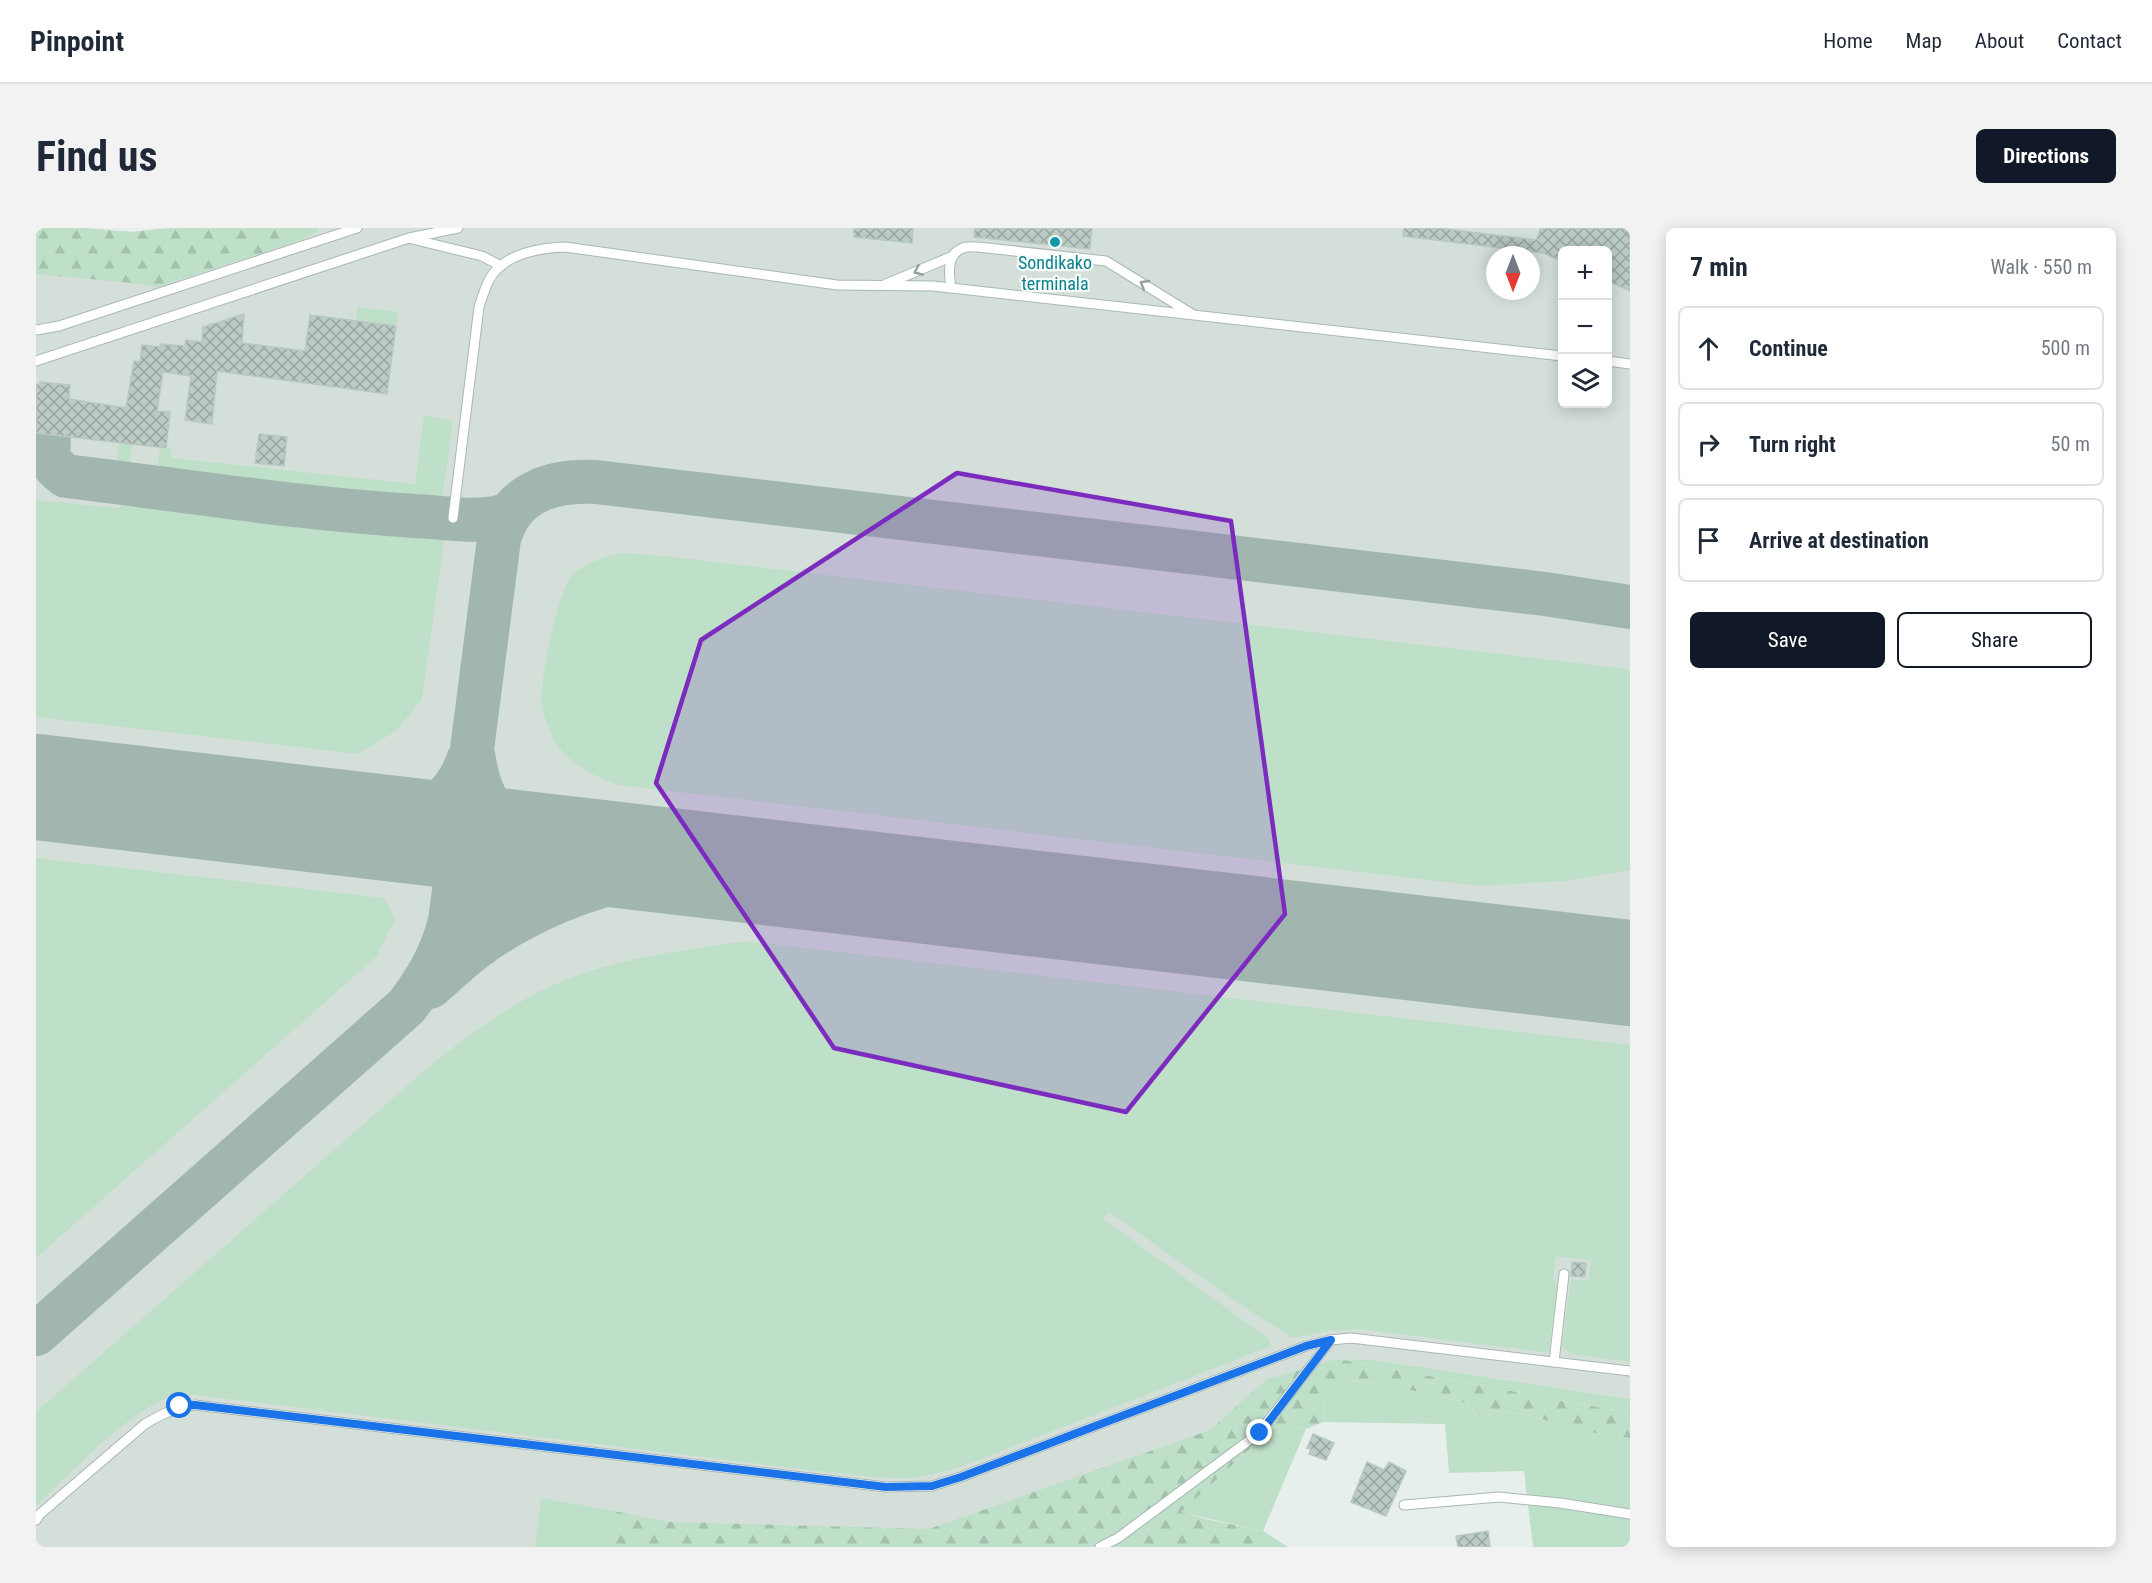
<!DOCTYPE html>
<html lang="en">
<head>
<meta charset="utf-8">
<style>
	:root { --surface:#fff; --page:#f2f2f3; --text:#1f2937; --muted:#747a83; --line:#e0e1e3; --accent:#111827 }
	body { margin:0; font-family:"Roboto Condensed",sans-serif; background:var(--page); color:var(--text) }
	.controls { position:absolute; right:18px; top:18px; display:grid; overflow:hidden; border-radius:9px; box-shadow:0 3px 15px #0003 }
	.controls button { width:54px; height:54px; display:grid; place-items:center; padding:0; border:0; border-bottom:2px solid var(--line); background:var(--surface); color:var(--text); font:30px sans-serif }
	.compass { position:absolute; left:1450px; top:18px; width:54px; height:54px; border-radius:50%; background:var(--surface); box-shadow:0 3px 15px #0003; rotate:180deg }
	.stop { position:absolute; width:18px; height:18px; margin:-14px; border:4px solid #1a73e8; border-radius:50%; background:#fff }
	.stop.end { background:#1a73e8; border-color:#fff; box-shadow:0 2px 6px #0008 }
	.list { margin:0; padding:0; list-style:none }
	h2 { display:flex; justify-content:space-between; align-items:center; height:78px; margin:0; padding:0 24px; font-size:26px }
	h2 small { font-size:20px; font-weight:400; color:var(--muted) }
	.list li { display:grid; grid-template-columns:39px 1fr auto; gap:18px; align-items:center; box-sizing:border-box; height:84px; margin:0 12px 12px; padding:0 12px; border:2px solid var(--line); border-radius:9px }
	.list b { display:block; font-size:22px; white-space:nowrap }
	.list em { font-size:20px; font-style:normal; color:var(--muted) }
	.actions { display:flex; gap:12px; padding:18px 24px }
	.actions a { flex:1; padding:14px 0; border:2px solid var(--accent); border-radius:9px; text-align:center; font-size:21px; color:var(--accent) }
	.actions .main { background:var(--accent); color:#fff }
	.icon { flex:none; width:33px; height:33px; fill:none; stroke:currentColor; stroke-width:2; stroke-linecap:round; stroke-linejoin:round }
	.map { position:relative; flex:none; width:1594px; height:1319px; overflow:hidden; border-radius:9px }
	header { display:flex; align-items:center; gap:36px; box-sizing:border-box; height:84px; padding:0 30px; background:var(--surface); border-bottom:2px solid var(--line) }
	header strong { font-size:28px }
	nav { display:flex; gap:33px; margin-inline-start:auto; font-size:21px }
	.intro { display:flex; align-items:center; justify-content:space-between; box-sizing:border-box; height:144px; padding:0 36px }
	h1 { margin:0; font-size:42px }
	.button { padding:15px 27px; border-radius:9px; background:var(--accent); color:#fff; font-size:21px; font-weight:700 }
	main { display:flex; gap:36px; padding:0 36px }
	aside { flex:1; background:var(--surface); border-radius:9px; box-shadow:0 3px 15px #0003 }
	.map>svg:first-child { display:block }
</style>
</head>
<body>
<header>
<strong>Pinpoint</strong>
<nav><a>Home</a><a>Map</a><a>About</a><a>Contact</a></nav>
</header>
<div class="intro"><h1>Find us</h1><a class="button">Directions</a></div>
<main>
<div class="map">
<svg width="1594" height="1319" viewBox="0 0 1594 1319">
	<defs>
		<pattern id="forest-firs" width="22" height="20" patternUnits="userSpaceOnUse" patternTransform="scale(1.5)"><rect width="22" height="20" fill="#bfe0c8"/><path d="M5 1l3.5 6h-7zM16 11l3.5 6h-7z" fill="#a4c1ad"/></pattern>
		<pattern id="building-cross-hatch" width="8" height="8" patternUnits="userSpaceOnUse" patternTransform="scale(1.5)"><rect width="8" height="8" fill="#bbcac4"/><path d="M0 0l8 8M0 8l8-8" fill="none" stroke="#98a6a0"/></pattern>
	</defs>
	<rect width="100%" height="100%" fill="#e6efeb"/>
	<path fill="#d4dfda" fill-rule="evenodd" d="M0,0h47l48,4 40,-4h1459v1171l-255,-39 -38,-1 -220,188h-1081zM1526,22h46v154h-46zM1459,27h36v36h-36z"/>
	<g fill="#bfe0c8">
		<path d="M251,0h30l2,4 -30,12z"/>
		<path d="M321,79l41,5 -2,14 -40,-5z"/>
		<path d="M388,187l29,6 -12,88 -143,-11 -142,-19 4,-32 11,2 1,9 243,26z"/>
		<path d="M83,215l14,1 -5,26 -3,4 -10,-1z"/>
		<path d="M95,266l170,21 145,12 -24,172 -26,32 -38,23 -322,-37v-217l83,8z"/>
		<path d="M585,325l43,3 964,113 2,3v198l-66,11 -84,5 -862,-101c-27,-10 -53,-23 -67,-51 -3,-8 -7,-18 -9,-26 -4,-20 16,-119 30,-133 13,-13 33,-18 49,-22z"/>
		<path d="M0,630l348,40 11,21 -19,38 -340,301z"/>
		<path d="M711,713l883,104v317l-59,-8 -9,-8 9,-67 17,2 3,-21 -35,-3 -3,21 5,6 -9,67 -5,1 -187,-23 -27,2 -38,7 -61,-40 -122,-86 -6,7 166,120 2,7 -313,122 -42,10h-29l-53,-5 -639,-78c-9,0 -20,0 -27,3 -43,16 -98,76 -132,108v-94l389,-342c50,-41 102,-79 165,-99 50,-16 105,-22 157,-30z"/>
		<path d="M1301,1131l38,1 255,39v14z"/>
		<path d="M1311,1153l30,2 84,18 22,18 12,-8 33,4 54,16 48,7v109h-97l-9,-76 -75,2 -4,-49 -122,-2 2,-22z"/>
		<path d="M1240,1198l30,3 -43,102 25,16h-21l-5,-16 -82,-19z"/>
		<path d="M505,1270l68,12v37h-74z"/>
	</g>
	<g fill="url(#forest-firs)">
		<path d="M0,0h47l48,4 40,-4h116l2,16 -132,43 -25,-4 -96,-9z"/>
		<path d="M1301,1131l293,54v25l-48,-7 -54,-16 -33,-4 -12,8 -22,-18 -84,-18 -30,-2 -22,19 -2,22 -17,7 -31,-3 -94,86 25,7 57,12 4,16h-658v-37l62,12 258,7 281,-99 57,-51z"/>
	</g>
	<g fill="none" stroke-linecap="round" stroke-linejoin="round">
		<g stroke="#a2b6b0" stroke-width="44">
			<path d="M13,207c-1,23 -2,27 17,41 117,14 232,33 349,40 31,1 65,9 95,-2"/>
			<path d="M438,531c4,32 23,73 57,83 10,3 22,4 33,7"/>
			<path d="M335,598c8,0 16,0 24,-1 33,-6 63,-33 73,-65"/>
			<path d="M407,607c50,21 70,63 37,110"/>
			<path d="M394,759c16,-14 32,-29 49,-42 50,-35 110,-60 169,-70 35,-6 71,-5 106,-4"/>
			<path d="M0,1106l371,-328c20,-27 35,-52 43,-85l49,-382c13,-48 54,-59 97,-57l949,112 85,13"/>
		</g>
		<path stroke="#a2b6b0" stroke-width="106" d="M0,559l1594,186"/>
	</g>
	<g fill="url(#building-cross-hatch)" stroke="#b8c9c2" stroke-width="1.5">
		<path d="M818,0h59l-1,15 -58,-6z"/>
		<path d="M939,0h117l-2,21 -116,-12z"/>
		<path d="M1368,0h33l99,12 5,-12h89v63l-22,-10v-31h-45v12l-20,-9 -140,-17z"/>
		<path d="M208,86l-2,29 63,8 5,-36 86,11 -9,68 -170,-23 -5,53 -27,-4 6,-44 -28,-4 -6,39 13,1 -4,36 -130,-15v-49l4,1v-3l30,3 -1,14 57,9 8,-47 6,1 2,-17 19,2 -1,-3 25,2 1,-6 16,2 1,-15z"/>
		<path d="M223,206l28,3 -3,29 -29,-3z"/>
		<path d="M1536,1034l14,1 -1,14 -14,-1z"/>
		<path d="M1277,1206l21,9 -8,17 -17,-6 2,-5 -4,-1z"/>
		<path d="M1331,1234l17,8 5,-8 17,9 -20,45 -35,-14z"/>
		<path d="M1452,1303l2,16h-32l-2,-11z"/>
	</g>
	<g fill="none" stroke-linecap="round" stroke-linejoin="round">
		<g stroke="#a8b8b2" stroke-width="11">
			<g id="service">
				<path d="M376,11l70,17 19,10"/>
				<path d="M850,56l67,-28"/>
				<path d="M915,60c-2,-14 -5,-34 12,-40 3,-2 10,-1 15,-1l128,14 86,53"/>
				<path d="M0,102l23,-4 298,-98"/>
				<path d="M0,133l373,-123 49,-10"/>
				<path d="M1572,133l22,3"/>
				<path d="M417,290l26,-211c3,-9 6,-19 10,-27 14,-26 50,-32 76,-33l272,38 96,1 629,70"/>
				<path d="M1518,1134l10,-88"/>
				<path d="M1368,1277l95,-8 61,6 70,11"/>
				<path d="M0,1292l4,-6 105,-90c17,-10 31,-17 50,-19l691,82 46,-1 29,-9 345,-131 25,-6 20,-2 279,33"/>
				<path d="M1064,1319l18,-9 141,-105 72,-93"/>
			</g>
		</g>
		<use href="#service" stroke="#fff" stroke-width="9"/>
	</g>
	<defs><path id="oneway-chevron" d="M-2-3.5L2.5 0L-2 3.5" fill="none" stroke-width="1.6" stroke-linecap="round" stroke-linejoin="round" transform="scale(1.5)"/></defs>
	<g stroke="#92a09c">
		<use href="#oneway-chevron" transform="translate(882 43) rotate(157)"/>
		<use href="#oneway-chevron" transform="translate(1108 56) rotate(-149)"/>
	</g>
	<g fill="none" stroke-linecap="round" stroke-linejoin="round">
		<path stroke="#1a73e8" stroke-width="8" d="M144,1178l15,-1 691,82 46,-1 29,-9 345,-131 25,-6 -71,93"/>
	</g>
	<path fill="#7b2cbf" fill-opacity="0.2" stroke="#7b2cbf" stroke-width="4.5" stroke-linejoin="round" d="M921,245l274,48 54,393 -159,198 -292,-64 -178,-265 45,-143z"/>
	<circle fill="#0f9aa8" stroke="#f7fbf9" stroke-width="2" cx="1019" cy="14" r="6"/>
	<g text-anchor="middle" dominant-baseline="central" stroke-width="4.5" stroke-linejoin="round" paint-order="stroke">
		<g font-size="18" fill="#0d838f" stroke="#f7fbf9">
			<text x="1019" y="34">Sondikako<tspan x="1019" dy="21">terminala</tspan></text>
		</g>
	</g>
</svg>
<div class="controls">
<button>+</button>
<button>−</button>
<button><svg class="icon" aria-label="layers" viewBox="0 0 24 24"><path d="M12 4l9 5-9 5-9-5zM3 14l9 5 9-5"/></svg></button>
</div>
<svg class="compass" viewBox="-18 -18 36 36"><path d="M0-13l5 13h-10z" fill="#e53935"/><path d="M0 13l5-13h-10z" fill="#747a83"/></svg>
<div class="stop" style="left:144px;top:1178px"></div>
<div class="stop end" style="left:1224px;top:1205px"></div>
</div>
<aside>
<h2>7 min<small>Walk · 550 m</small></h2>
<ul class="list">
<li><svg class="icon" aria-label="ahead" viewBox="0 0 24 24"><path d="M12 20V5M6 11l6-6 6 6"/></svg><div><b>Continue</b></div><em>500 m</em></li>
<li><svg class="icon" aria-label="right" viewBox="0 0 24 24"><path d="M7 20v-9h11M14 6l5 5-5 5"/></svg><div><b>Turn right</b></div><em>50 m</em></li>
<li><svg class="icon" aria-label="arrive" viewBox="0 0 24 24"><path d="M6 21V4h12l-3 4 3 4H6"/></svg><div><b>Arrive at destination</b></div></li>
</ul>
<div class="actions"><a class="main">Save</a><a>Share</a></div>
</aside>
</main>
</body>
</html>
